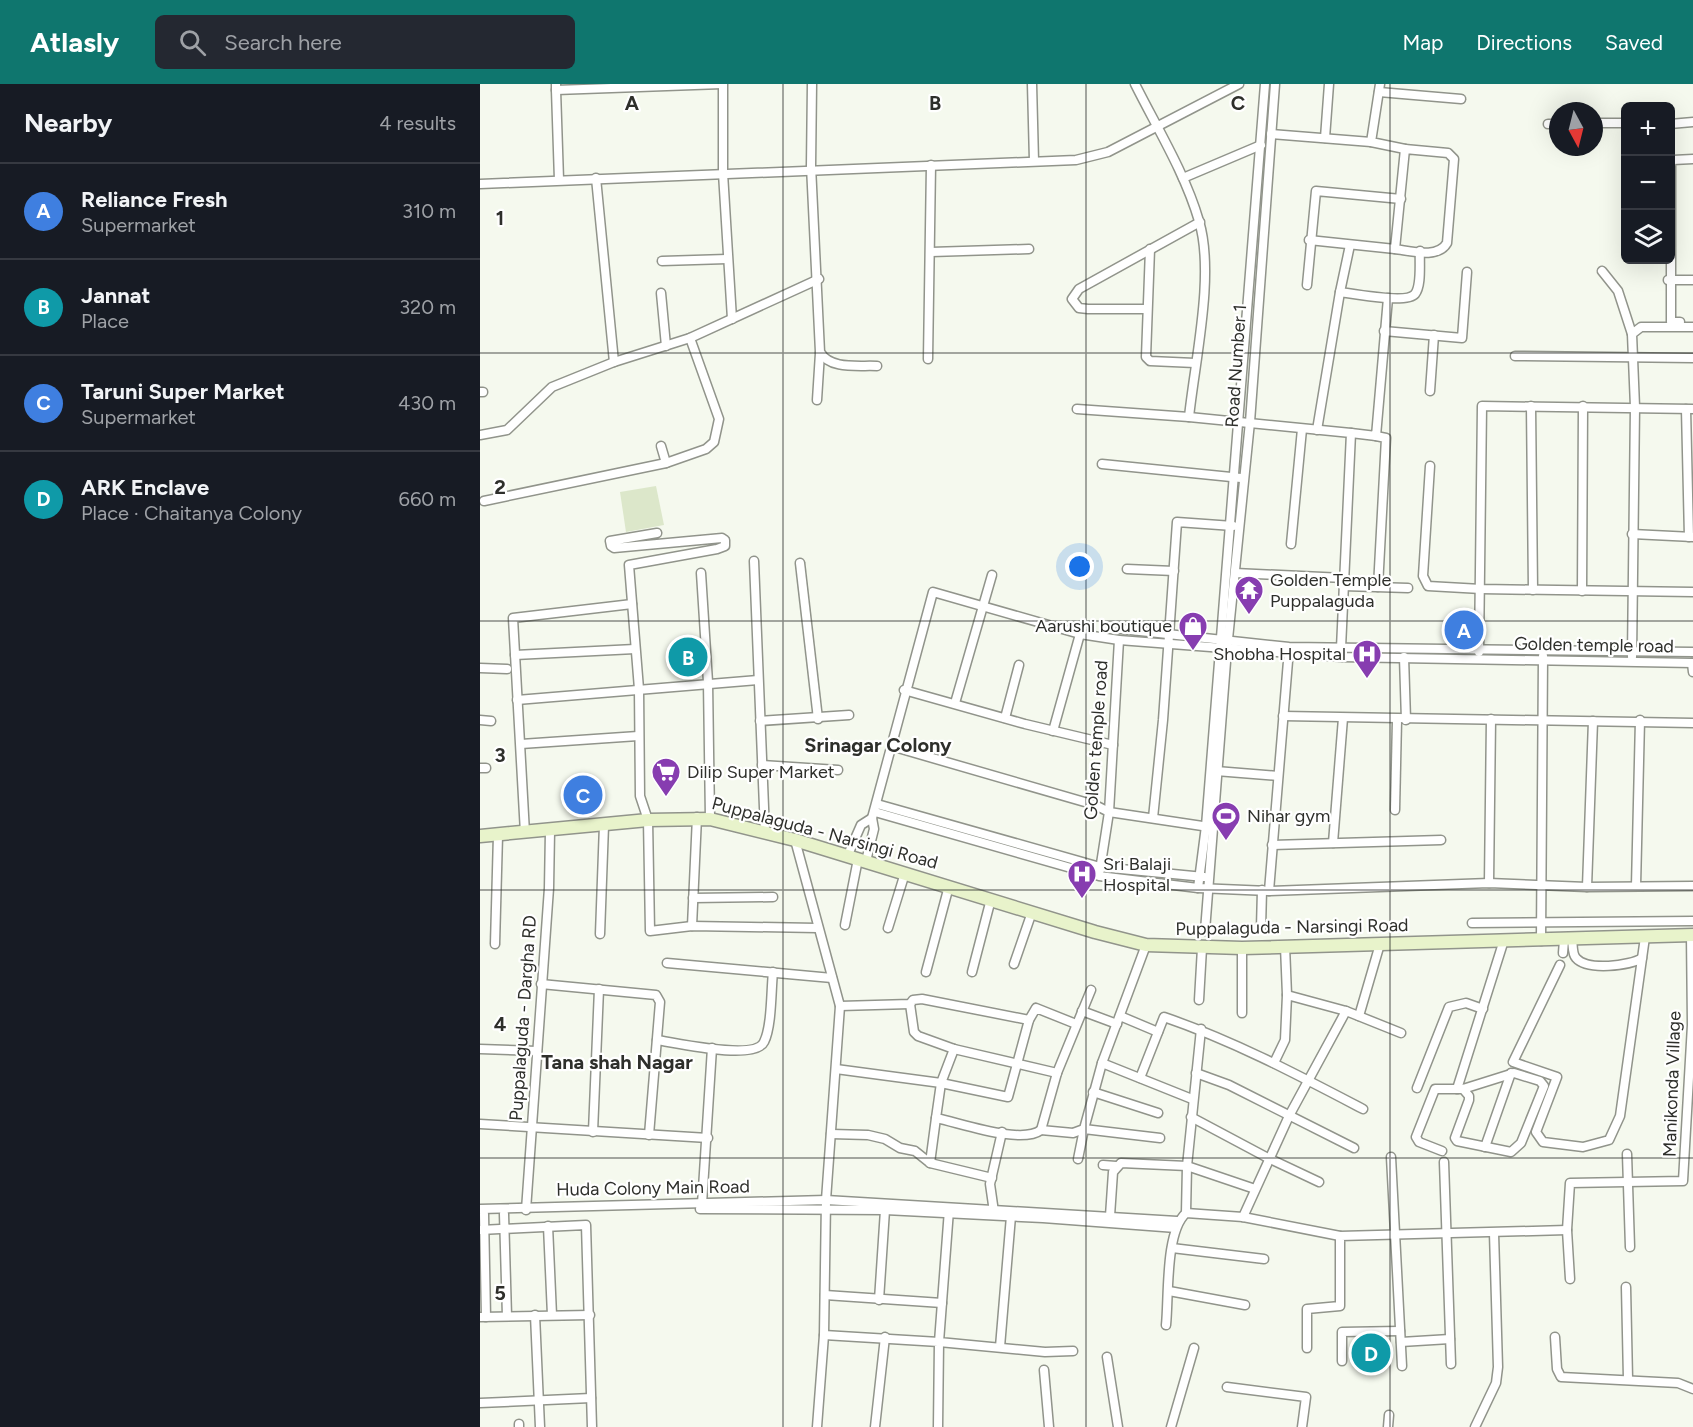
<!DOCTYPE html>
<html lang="en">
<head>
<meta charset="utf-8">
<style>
	:root { --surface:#171b24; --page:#242831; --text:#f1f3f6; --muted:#9ea1a6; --line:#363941; --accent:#0f766e }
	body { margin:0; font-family:Figtree,sans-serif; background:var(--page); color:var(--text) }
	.controls { position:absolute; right:18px; top:18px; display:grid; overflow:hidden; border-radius:9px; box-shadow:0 6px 24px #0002 }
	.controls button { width:54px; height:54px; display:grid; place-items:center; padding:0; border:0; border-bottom:2px solid var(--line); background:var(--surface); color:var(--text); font:30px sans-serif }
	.compass { position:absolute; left:1069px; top:18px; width:54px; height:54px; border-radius:50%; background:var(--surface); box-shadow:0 6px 24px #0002; rotate:173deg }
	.you { position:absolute; left:600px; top:483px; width:21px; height:21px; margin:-15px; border:4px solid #fff; border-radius:50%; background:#1a73e8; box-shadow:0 0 0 9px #1a73e833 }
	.badge { display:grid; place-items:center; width:39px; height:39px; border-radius:50%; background:var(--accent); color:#fff; font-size:20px; font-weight:700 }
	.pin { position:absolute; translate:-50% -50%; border:3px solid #fff; box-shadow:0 2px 6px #0006 }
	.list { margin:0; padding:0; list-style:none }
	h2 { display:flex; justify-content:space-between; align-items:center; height:78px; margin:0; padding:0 24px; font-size:26px }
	h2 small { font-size:20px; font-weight:400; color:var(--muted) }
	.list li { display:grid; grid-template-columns:39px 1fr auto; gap:18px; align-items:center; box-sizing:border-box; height:96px; padding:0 24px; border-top:2px solid var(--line) }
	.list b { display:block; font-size:22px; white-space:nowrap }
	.list p { margin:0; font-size:20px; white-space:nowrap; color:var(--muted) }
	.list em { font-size:20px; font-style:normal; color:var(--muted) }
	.icon { flex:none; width:33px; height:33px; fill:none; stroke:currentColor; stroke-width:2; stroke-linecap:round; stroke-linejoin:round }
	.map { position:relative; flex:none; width:1213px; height:1343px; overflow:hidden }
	header { display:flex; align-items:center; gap:36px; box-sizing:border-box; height:84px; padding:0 30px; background:var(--accent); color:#fff }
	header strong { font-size:28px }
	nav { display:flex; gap:33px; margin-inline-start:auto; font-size:21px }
	.search { width:420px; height:54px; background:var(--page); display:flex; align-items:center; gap:15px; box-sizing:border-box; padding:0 21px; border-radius:9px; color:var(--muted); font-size:22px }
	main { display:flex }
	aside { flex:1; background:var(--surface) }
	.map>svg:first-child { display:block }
</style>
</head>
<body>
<header>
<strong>Atlasly</strong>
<div class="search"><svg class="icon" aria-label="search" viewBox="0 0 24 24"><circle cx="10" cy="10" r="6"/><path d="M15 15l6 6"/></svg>Search here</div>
<nav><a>Map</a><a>Directions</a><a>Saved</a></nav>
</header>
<main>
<aside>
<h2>Nearby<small>4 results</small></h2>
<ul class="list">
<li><span class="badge" style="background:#3f7fe0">A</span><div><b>Reliance Fresh</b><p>Supermarket</p></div><em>310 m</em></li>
<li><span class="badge" style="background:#0f9aa8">B</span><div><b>Jannat</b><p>Place</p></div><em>320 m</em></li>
<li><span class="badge" style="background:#3f7fe0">C</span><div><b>Taruni Super Market</b><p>Supermarket</p></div><em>430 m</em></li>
<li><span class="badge" style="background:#0f9aa8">D</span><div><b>ARK Enclave</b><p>Place · Chaitanya Colony</p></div><em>660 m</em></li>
</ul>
</aside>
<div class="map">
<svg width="1213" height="1343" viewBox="0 0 1213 1343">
	<rect width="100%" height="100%" fill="#f5f9ee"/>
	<path fill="#dce7ca" d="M176,402l8,39 -38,7 -6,-40z"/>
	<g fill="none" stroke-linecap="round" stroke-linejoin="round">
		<g stroke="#91948b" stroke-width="11">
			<g id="street">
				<path d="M76,0v6l166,-6"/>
				<path d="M243,0v89l9,146"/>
				<path d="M332,0l-1,82 9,186c10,18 39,13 57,14"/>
				<path d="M552,0l2,77"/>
				<path d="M655,0c22,44 50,89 64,137 16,53 -4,139 -10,196"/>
				<path d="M900,0l-9,58 34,7"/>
				<path d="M76,6l3,90"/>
				<path d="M899,8l82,7"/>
				<path d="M1114,39h32"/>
				<path d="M1068,40h10"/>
				<path d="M1190,40l23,-2"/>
				<path d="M791,50l100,8"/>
				<path d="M845,54l4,-54"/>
				<path d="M925,65l43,4 6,6 -7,84c-9,16 -36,8 -52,6z"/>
				<path d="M116,94l18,184"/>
				<path d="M703,94l78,-33"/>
				<path d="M0,100l596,-24 32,-8 131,-68"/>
				<path d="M829,156l86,9"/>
				<path d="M870,161l-10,47c14,2 67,12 75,2 7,-9 4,-31 5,-43"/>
				<path d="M670,165l-4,108 4,4 45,2"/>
				<path d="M451,168l98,-3"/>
				<path d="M182,177l65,-2"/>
				<path d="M1122,187l16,20 14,43"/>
				<path d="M1188,196h25"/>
				<path d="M827,201l9,-94 85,8"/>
				<path d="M181,209l5,53"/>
				<path d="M667,225h-59l-9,-1 -7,-9 7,-10 121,-67"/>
				<path d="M1200,238h-9v-158l2,-4 20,-1"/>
				<path d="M904,247l78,7 5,-66"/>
				<path d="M1035,272l178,2"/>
				<path d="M448,275l3,-194"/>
				<path d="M950,307l4,-56"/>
				<path d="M0,308h3"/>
				<path d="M337,316l3,-47"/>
				<path d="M1051,322l2,184"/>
				<path d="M597,325l112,8 162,16 -10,215"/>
				<path d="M1206,325l3,128"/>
				<path d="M837,346l23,-138"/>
				<path d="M871,349l25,3 12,-138"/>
				<path d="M0,351l27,-5 45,-43 62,-25 76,-24 129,-59"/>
				<path d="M896,352l10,2 -8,149"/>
				<path d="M181,362l5,17"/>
				<path d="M622,380l139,14"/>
				<path d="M950,382l-7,110 5,10 53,3 212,3"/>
				<path d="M4,417l182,-38 40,-14 8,-7 5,-23 -29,-81"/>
				<path d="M177,449l-47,8 1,5 3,2 108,-10 3,2v6l-8,3 -88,16 10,124 1,107 8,24 2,111 42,-5 125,2"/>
				<path d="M1152,450l61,3"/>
				<path d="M811,460l11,-115"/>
				<path d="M274,477l11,271"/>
				<path d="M320,479l18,156"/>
				<path d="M647,485l47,2"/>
				<path d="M221,489l7,109 2,137"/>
				<path d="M755,489l109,5"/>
				<path d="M863,502l65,2"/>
				<path d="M1102,507l1,-185"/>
				<path d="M641,545l168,18 404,5"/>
				<path d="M999,568l3,-246 211,3"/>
				<path d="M35,571l120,-6"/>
				<path d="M924,573l2,63"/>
				<path d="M1152,573l3,-250 -3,-73 9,-7h52"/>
				<path d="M1212,579l1,9"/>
				<path d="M0,584l27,1"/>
				<path d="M424,606l121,34 88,21"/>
				<path d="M37,616l241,-20"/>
				<path d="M475,619l37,-128"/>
				<path d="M803,632l410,7"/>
				<path d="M525,634l14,-53"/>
				<path d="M0,636l11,1"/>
				<path d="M280,637l89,-6"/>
				<path d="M573,647l27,-97"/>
				<path d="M41,660l117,-8"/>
				<path d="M411,662l204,59 14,7 100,15"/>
				<path d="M282,681l76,5"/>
				<path d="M0,684h6"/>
				<path d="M736,687l62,5"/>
				<path d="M397,720l223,63 104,10"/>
				<path d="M915,726l2,-90"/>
				<path d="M395,728l224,64 99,12 71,3 220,-8 98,4 106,-1"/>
				<path d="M673,734l10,-98 14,-198 56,4"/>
				<path d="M45,749l-12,-215 119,-14"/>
				<path d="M315,756l45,166 -14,194 -2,135 -7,92"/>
				<path d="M853,759l10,-125"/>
				<path d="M792,761l169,-5"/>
				<path d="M367,773l14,-32 11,-7"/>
				<path d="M386,777l8,-32 -2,-11 61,-226 147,42 39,6 222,17 352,6"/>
				<path d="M620,786l9,-58 10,-172"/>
				<path d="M1009,799l2,-164"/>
				<path d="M1156,802l4,-166"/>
				<path d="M1107,803l6,-166"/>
				<path d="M718,804l8,-62 59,-742"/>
				<path d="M789,807l20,-242"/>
				<path d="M213,814l80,-1"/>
				<path d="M992,839l221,-2"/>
				<path d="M365,841l13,-66"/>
				<path d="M212,842l5,-109"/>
				<path d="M408,844l17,-55"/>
				<path d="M781,844l1,-38"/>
				<path d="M725,847l22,-282 23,-227 25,-338"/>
				<path d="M120,850l4,-109"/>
				<path d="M1092,855c1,6 0,15 4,19 11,13 54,8 66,0"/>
				<path d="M1061,857l2,-285"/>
				<path d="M15,860l3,-109"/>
				<path d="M805,862l2,49"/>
				<path d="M762,864v65"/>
				<path d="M1083,869l1,-13"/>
				<path d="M187,879l165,15"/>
				<path d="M534,880l18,-52"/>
				<path d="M1080,881l-47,97 44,15 -21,55 7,10 40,5 26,-7 11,-24 25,-179"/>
				<path d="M446,888l23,-86"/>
				<path d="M492,888l19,-73"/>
				<path d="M61,900l115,11 4,7 -11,133"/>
				<path d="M611,906l-34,83 -16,57 32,3 11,-4 18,-66 44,-118"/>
				<path d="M719,916l3,-52"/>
				<path d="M430,920l4,28 4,4 36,13 103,24"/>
				<path d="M360,922l70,-2 3,-4 9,-1 107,21"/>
				<path d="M602,927l35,13"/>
				<path d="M866,927l55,22"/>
				<path d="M640,932l38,16"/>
				<path d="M879,932l21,-72"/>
				<path d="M177,956c20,3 98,21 107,2 8,-16 7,-52 9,-70"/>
				<path d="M0,965l57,2"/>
				<path d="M474,965l-13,34 -5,35c25,5 85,27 105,12"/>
				<path d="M622,979l90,36"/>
				<path d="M356,985l105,14 67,14 21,-77 7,-12 40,16"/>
				<path d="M716,989l33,12 125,63"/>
				<path d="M660,994l24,-61c70,24 134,58 199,92"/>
				<path d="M937,1004l32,-81 17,-4 17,6"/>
				<path d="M977,1005l47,-149"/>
				<path d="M613,1008l65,21"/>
				<path d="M711,1033l77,41 51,24"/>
				<path d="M0,1040l228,14"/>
				<path d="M113,1048l6,-143"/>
				<path d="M351,1050l37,1 17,4 15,9 15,3 15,12 62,15"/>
				<path d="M1005,1063l26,-74"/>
				<path d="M962,1067l-23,-9 -3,-5 19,-48h28l51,-16 26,8 4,5 -23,57 -10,9 -54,-11 -2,-3 14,-38v-4l-6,-7"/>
				<path d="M1147,1070l3,93"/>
				<path d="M911,1073l11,209"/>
				<path d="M598,1075l6,-30 76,9"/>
				<path d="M964,1078l7,202"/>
				<path d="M450,1079l6,-45"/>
				<path d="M623,1081l13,1"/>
				<path d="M222,1120l10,-156"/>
				<path d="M0,1125l346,-9 351,21"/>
				<path d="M220,1125l185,1 158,8 133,10"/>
				<path d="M46,1126l23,-322 1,-57"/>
				<path d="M469,1126l-10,132 106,10 28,-1"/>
				<path d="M514,1128l-4,-28 12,-52"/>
				<path d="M706,1129l1,-47 14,-137"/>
				<path d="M4,1130l2,103"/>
				<path d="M24,1130l3,102"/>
				<path d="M630,1132l3,-44 8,-9 66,3 68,23"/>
				<path d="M763,1133l46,-101 57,-105 -59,-16 -2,45 -11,23"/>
				<path d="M68,1142l4,89"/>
				<path d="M0,1146l106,-5 6,202"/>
				<path d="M692,1164l92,11"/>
				<path d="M1090,1195l-3,-49 3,-47 113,-2 9,-156 -1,-90"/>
				<path d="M1146,1203l2,92"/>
				<path d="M689,1207l76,14"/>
				<path d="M345,1211l117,8"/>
				<path d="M399,1216l6,-90"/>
				<path d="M55,1231l5,112"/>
				<path d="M0,1233l110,-2"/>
				<path d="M686,1241c3,-29 -1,-93 20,-112l57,4 97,19"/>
				<path d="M344,1251l115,7 -1,85"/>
				<path d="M1075,1253l2,32 4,8 117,6 15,6"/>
				<path d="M921,1258l49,-3"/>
				<path d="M520,1263l11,-131"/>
				<path d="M827,1264v-39l33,-3v-70l227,-6"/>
				<path d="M627,1273l11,70"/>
				<path d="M862,1277v-29l58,-1"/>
				<path d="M564,1286l5,57"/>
				<path d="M747,1303l79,10 -4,30"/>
				<path d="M0,1319l111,-5"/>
				<path d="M39,1343v-3"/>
				<path d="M395,1343l10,-90"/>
				<path d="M691,1343l23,-79"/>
				<path d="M908,1343l1,-12"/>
				<path d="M995,1343l21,-44 2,-16 -4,-134"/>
			</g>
		</g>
		<g stroke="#91948b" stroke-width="15">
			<path id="secondary" d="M0,752l168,-16 62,-1 85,21 300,92 51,13 96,3 451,-13"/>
		</g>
		<use href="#street" stroke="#fff" stroke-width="8"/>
		<use href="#secondary" stroke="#e8f3cb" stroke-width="12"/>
	</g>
	<path fill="none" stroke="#2e2f2b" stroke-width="1.5" stroke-opacity="0.55" d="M303,0v1343M606,0v1343M910,0v1343M0,269h1213M0,537h1213M0,806h1213M0,1074h1213"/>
	<defs>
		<g id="temple-pin" transform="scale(1.5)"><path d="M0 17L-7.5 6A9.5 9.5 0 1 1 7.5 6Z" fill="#873db0" stroke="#fff"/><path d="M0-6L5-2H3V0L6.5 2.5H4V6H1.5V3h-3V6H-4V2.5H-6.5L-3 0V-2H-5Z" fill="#fff"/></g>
		<g id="shop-pin" transform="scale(1.5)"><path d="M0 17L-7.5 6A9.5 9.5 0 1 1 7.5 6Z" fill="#873db0" stroke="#fff"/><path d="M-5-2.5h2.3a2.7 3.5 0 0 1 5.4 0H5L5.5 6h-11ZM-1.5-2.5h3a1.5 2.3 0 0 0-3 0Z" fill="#fff"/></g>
		<g id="hospital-pin" transform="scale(1.5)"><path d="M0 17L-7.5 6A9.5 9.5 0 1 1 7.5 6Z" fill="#873db0" stroke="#fff"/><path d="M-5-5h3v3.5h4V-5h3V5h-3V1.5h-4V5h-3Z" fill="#fff"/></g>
		<g id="supermarket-pin" transform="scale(1.5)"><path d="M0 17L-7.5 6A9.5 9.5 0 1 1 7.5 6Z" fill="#873db0" stroke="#fff"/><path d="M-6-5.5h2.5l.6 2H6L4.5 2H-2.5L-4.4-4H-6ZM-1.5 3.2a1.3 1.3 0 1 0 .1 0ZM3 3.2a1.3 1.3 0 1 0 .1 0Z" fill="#fff"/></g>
		<g id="stadium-pin" transform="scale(1.5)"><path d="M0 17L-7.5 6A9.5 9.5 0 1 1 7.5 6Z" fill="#873db0" stroke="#fff"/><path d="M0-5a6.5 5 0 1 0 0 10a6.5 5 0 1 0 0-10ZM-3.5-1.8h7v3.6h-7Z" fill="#fff"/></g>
	</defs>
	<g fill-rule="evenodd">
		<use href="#temple-pin" x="769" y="506"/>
		<use href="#shop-pin" x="713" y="542"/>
		<use href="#hospital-pin" x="887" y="570"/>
		<use href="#supermarket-pin" x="186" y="688"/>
		<use href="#stadium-pin" x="746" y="732"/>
		<use href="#hospital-pin" x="602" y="790"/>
	</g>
	<g text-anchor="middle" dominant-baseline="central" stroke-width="4.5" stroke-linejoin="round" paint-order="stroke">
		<g font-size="18" fill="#2e2f2b" stroke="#fff">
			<text transform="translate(756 282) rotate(-86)">Road Number 1</text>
			<text transform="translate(1114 561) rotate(1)">Golden temple road</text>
			<text transform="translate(616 656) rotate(-86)">Golden temple road</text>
			<text transform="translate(345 749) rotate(15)">Puppalaguda - Narsingi Road</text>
			<text transform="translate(812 843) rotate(-1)">Puppalaguda - Narsingi Road</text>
			<text transform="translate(43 934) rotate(-86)">Puppalaguda - Dargha RD</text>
			<text transform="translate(1192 1000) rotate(-88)">Manikonda Village</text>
			<text transform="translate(173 1104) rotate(-1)">Huda Colony Main Road</text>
		</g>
		<g font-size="18" fill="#2e2f2b" stroke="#fff" text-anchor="start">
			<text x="790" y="496">Golden Temple<tspan x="790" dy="21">Puppalaguda</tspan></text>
			<text x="692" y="542" text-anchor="end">Aarushi boutique</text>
			<text x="866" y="570" text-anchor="end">Shobha Hospital</text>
			<text x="207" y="688">Dilip Super Market</text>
			<text x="767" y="732">Nihar gym</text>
			<text x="623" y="780">Sri Balaji<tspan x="623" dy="21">Hospital</tspan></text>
		</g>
		<g font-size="20" font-weight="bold" fill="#2e2f2b" stroke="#fff">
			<text x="398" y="661">Srinagar Colony</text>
			<text x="137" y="978">Tana shah Nagar</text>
		</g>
	</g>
	<g font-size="20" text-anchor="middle" font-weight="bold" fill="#2e2f2b" stroke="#fff" stroke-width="4.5" stroke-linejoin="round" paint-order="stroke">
		<text x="152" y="26">A</text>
		<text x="455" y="26">B</text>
		<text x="758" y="26">C</text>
		<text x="20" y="141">1</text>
		<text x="20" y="410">2</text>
		<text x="20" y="678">3</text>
		<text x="20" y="947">4</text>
		<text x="20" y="1216">5</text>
	</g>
</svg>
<div class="controls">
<button>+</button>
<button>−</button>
<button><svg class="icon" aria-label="layers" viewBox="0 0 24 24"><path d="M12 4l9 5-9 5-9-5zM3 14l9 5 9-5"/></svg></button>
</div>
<svg class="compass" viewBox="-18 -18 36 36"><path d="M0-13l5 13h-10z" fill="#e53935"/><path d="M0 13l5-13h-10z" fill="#9ea1a6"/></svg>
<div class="you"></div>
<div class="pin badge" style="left:984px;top:546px;background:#3f7fe0">A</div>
<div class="pin badge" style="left:208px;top:573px;background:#0f9aa8">B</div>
<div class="pin badge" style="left:103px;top:711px;background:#3f7fe0">C</div>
<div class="pin badge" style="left:891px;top:1269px;background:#0f9aa8">D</div>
</div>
</main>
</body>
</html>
